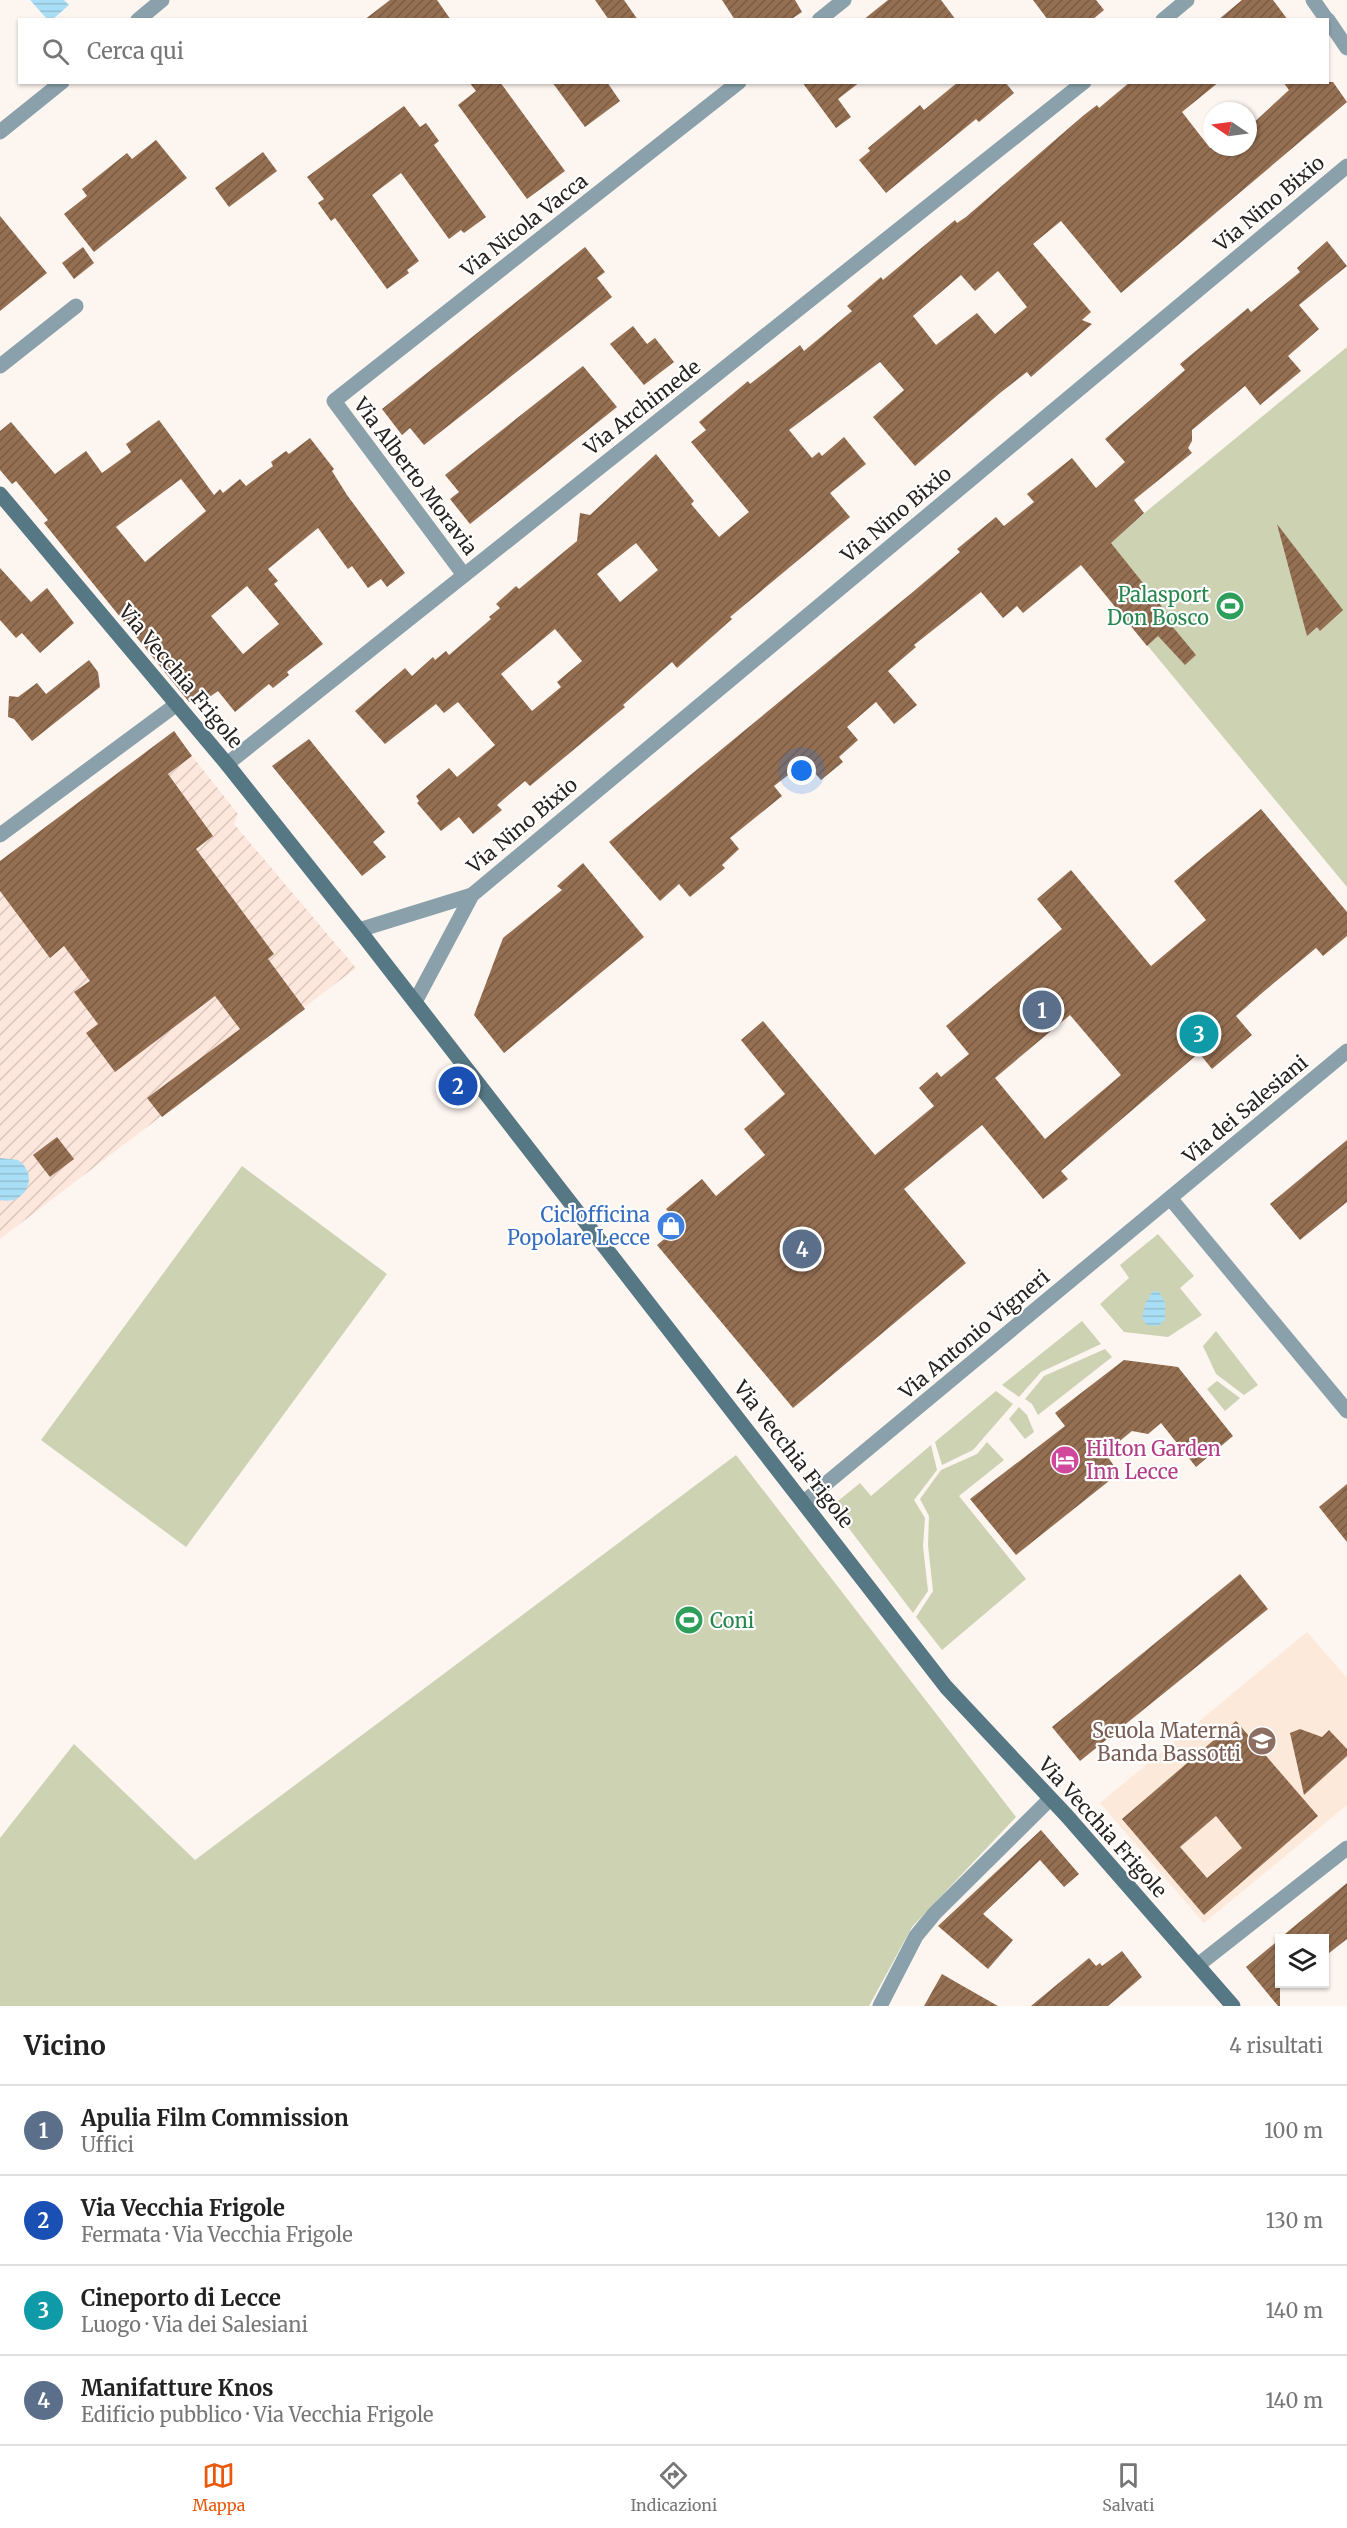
<!DOCTYPE html>
<html lang="it">
<head>
<meta charset="utf-8">
<style>
	:root { --surface:#fff; --page:#f2f2f2; --text:#222; --muted:#767676; --line:#e0e0e0; --accent:#ea580c }
	body { margin:0; font-family:Merriweather,serif; background:var(--page); color:var(--text) }
	.controls { position:absolute; right:18px; bottom:18px; display:grid; overflow:hidden; border-radius:0px; box-shadow:0 2px 4px #0004 }
	.controls button { width:54px; height:54px; display:grid; place-items:center; padding:0; border:0; border-bottom:2px solid var(--line); background:var(--surface); color:var(--text); font:30px sans-serif }
	.compass { position:absolute; left:1203px; top:102px; width:54px; height:54px; border-radius:50%; background:var(--surface); box-shadow:0 2px 4px #0004; rotate:283deg }
	.you { position:absolute; left:802px; top:771px; width:21px; height:21px; margin:-15px; border:4px solid #fff; border-radius:50%; background:#1a73e8; box-shadow:0 0 0 9px #1a73e833 }
	.badge { display:grid; place-items:center; width:39px; height:39px; border-radius:50%; background:var(--accent); color:#fff; font-size:20px; font-weight:700 }
	.pin { position:absolute; translate:-50% -50%; border:3px solid #fff; box-shadow:0 2px 6px #0006 }
	.list { margin:0; padding:0; list-style:none }
	h2 { display:flex; justify-content:space-between; align-items:center; height:78px; margin:0; padding:0 24px; font-size:26px }
	h2 small { font-size:20px; font-weight:400; color:var(--muted) }
	.list li { display:grid; grid-template-columns:39px 1fr auto; gap:18px; align-items:center; box-sizing:border-box; height:90px; padding:0 24px; border-top:2px solid var(--line) }
	.list b { display:block; font-size:22px; white-space:nowrap }
	.list p { margin:0; font-size:20px; white-space:nowrap; color:var(--muted) }
	.list em { font-size:20px; font-style:normal; color:var(--muted) }
	.icon { flex:none; width:33px; height:33px; fill:none; stroke:currentColor; stroke-width:2; stroke-linecap:round; stroke-linejoin:round }
	.map { position:relative; flex:none; width:1347px; height:2006px; overflow:hidden }
	.search { position:absolute; background:var(--surface); box-shadow:0 2px 4px #0004; left:18px; right:18px; top:18px; height:66px; display:flex; align-items:center; gap:15px; box-sizing:border-box; padding:0 21px; border-radius:0px; color:var(--muted); font-size:22px }
	.sheet { height:438px; background:var(--surface) }
	nav { display:flex; justify-content:space-around; align-items:center; box-sizing:border-box; height:84px; border-top:2px solid var(--line); background:var(--surface); font-size:16px; color:var(--muted) }
	nav a { display:grid; justify-items:center; gap:3px }
	nav .on { color:var(--accent) }
	.map>svg:first-child { display:block }
</style>
</head>
<body>
<div class="map">
<svg width="1347" height="2006" viewBox="0 0 1347 2006">
	<defs>
		<pattern id="industrial-furrows" width="10" height="10" patternUnits="userSpaceOnUse" patternTransform="scale(1.5)"><rect width="10" height="10" fill="#fde7dc"/><path d="M-1 1l2-2M0 10L10 0M9 11l2-2" fill="none" stroke="#d9c6bc"/></pattern>
		<pattern id="water-rules" width="6" height="5" patternUnits="userSpaceOnUse" patternTransform="scale(1.5)"><rect width="6" height="5" fill="#a9dff6"/><path d="M0 2.5h6" fill="none" stroke="#91bfd3"/></pattern>
		<pattern id="building-hatch" width="6" height="6" patternUnits="userSpaceOnUse" patternTransform="scale(1.5)"><rect width="6" height="6" fill="#956f52"/><path d="M-1 1l2-2M0 6l6-6M5 7l2-2" fill="none" stroke="#7a5b44"/></pattern>
	</defs>
	<rect width="100%" height="100%" fill="#fdf5f0"/>
	<path fill="url(#industrial-furrows)" d="M192,756l46,58 -4,10 122,144 -356,271v-378l125,-94 19,25z"/>
	<path fill="#fde9d9" d="M1307,1632l40,46v127l-143,118 -104,-120z"/>
	<g fill="#cdd2b3">
		<path d="M1347,347v540l-266,-322z"/>
		<path d="M242,1166l145,108 -201,273 -145,-107z"/>
		<path d="M1158,1234l36,42 -14,12 22,27 -34,22 -44,-5 -24,-28 29,-26 -9,-13z"/>
		<path d="M1082,1321l19,23 -60,28 -22,25 -17,-12z"/>
		<path d="M1216,1331l42,54 -14,10 -28,-21 -13,-28z"/>
		<path d="M1105,1349l7,8 -74,58 -6,-11 -7,-5 19,-23z"/>
		<path d="M1217,1381l23,17 -15,13 -18,-22z"/>
		<path d="M996,1391l17,13 -40,46 -31,15 -7,-23z"/>
		<path d="M1019,1407l8,8 7,17 -9,7 -16,-20z"/>
		<path d="M987,1442l17,18 -45,36 67,83 -84,71 -26,-33 17,-26 -5,-46 1,-29 -9,-17 21,-29 36,-16z"/>
		<path d="M931,1445l6,25 -23,30 11,18 -2,28 5,45 -15,22 -81,-107 28,-23 11,13z"/>
		<path d="M736,1455l280,362 -104,110 -43,79h-869v-168l74,-94 121,116z"/>
	</g>
	<g fill="url(#water-rules)">
		<path d="M30,0h34l5,5 -16,14h-6z"/>
		<path d="M0,1158l18,2c22,15 8,46 -18,40z"/>
		<path d="M1153,1291l6,1 6,11v17l-7,6 -11,-1 -5,-7 4,-16z"/>
	</g>
	<g fill="url(#building-hatch)" fill-rule="evenodd">
		<path d="M390,0h47l14,20h-87z"/>
		<path d="M595,0h29l14,20h-29z"/>
		<path d="M722,0h73l7,12 -12,8h-55z"/>
		<path d="M888,0h53l15,20h-93z"/>
		<path d="M1033,0h63l8,10 -12,10h-44z"/>
		<path d="M1242,0h31l15,20h-70z"/>
		<path d="M469,82h31l65,89 -38,28 -69,-94 18,-14z"/>
		<path d="M552,82h55l13,19 -35,26z"/>
		<path d="M802,82h58l-22,17 13,18 -15,11z"/>
		<path d="M958,82h47l9,11 -35,29 -3,-3 -90,74 -27,-33 11,-9 -2,-3 52,-43 4,5z"/>
		<path d="M1130,82h89l-37,30 28,36 38,-1v-19l41,-38 -6,-8h50l14,20 -226,191 -60,-72 -28,23 58,68 -9,8 10,4 -61,53 -4,-5 -27,21 -85,73 -42,-49 31,-27 -24,-28 -91,68 23,28 7,-6 3,4 22,-19 22,27 -36,29 20,24 -120,100 2,2 -55,49 -5,-6 -49,43 2,2 -95,79 -5,-5 -28,24 5,5 -29,24 -14,-17 -18,14 -24,-28 2,-2 -3,-5 33,-28 8,9 38,-32 -37,-43 -14,11 -8,-9 -51,40 -30,-33 50,-43 7,8 21,-19 2,3 11,-9 3,4 42,-36 -2,-2 11,-9 -4,-4 20,-18 3,3 58,-48 3,-28 10,2 66,-61 38,47 -3,3 28,33 30,-25 -58,-70 15,-12 -7,-8 49,-41 2,3 50,-39 4,6 48,-40 -5,-5 34,-29 2,3 72,-60 2,3 9,-6 118,-102 13,-10 2,3zM998,271l29,36 -32,27 -18,-21 -41,32 -23,-29 48,-41 14,16zM636,543l22,27 -38,32 -23,-28zM555,629l27,32 -25,21 4,5 -29,24 -31,-37z"/>
		<path d="M404,106l16,21 6,-4 13,18 -5,4 52,72 -22,16 -3,-3 -12,9 -48,-66 -29,22 47,66 -12,9 2,3 -22,16 -52,-71 -4,3 -13,-18 6,-4 -17,-22z"/>
		<path d="M156,140l31,38 -93,74 -30,-38 23,-18 -5,-7 45,-36 5,6z"/>
		<path d="M263,152l14,19 -48,36 -14,-19z"/>
		<path d="M0,216l47,57 -47,38z"/>
		<path d="M1327,241l20,25 -48,39 20,24 -31,27 13,15 -41,34 -15,-19 -53,44v11l-4,7 4,5 -58,47 10,13 -33,30 64,80 -3,3 24,29 -11,10 -27,-29 -11,10 -66,-81 -58,48 -6,-7 -14,12 -22,-26 -67,53 2,2 -28,24 29,34 -23,19 -18,-22 -29,25 11,13 -19,17 4,5 -22,18 -16,-18 -31,24 8,10 -52,42 9,11 -17,16 3,3 -35,29 -11,-13 -19,17 -51,-59 305,-251 46,-39 -3,-3 39,-32 8,9 30,-24 -7,-8 45,-36 24,30 29,-26 -20,-23 80,-69 -5,-6 68,-56 3,4 49,-40 -3,-4z"/>
		<path d="M83,247l11,16 -20,16 -12,-16z"/>
		<path d="M585,247l20,25 -8,6 15,19 -188,148 -14,-17 -8,7 -20,-26z"/>
		<path d="M633,326l14,18 8,-6 19,24 -30,23 -34,-41z"/>
		<path d="M583,366l34,41 -147,117 -20,-25 9,-7 -14,-17z"/>
		<path d="M159,420l55,75 6,-6 3,4 17,-14 6,7 27,-20 -2,-4 15,-11 3,3 21,-16 24,31 -2,2 15,24 58,78 -18,14 -6,-8 -13,9 -16,-22 -4,3 -30,-41 -50,41 10,12 -4,3 49,60 -36,28 2,3 -16,13 -4,-4 -34,28 -17,-21 -10,7 -6,-7 -13,11 -145,-179 4,-3 -32,-39 -4,3 -12,-14v-39l11,-9 44,52 31,-23 16,22 29,-21 -5,-8zM181,479l25,32 -61,51 -29,-35zM247,586l32,38 -36,30 -32,-38z"/>
		<path d="M1277,524l66,86 -23,21 -3,-4 -10,9z"/>
		<path d="M0,568l31,34 16,-14 27,35 -34,30 -18,-20 -6,5 -16,-18z"/>
		<path d="M89,660l9,12 2,15 -68,54 -18,-22 -6,-2 1,-21 9,1 19,-14 9,11z"/>
		<path d="M174,731l18,25 -24,18 45,62 -17,13 78,105 -6,5 37,50 -143,108 -15,-19 93,-69 -25,-33 -100,76 -29,-39 12,-9 -24,-32 16,-11 -26,-35 -14,12 -50,-67v-30z"/>
		<path d="M309,739l76,93 -12,10 13,15 -24,19 -90,-110z"/>
		<path d="M1261,809l86,103v24l-24,20 -7,-8 -54,45 -26,23 16,19 -40,34 -13,-16 -138,118 7,8 -25,20 -61,-74 -78,64 62,74 -173,145 -136,-163 23,-19 -14,-17 36,-30 14,17 49,-41 -21,-26 41,-35 -44,-54 22,-19 112,134 59,-49 -15,-18 18,-16 4,5 28,-23 -23,-28 116,-97 -25,-30 34,-29 80,96 55,-46 -32,-39zM1070,1015l51,60 -76,64 -50,-61z"/>
		<path d="M583,863l61,74 -140,116 -30,-38 29,-77 59,-48 -5,-4z"/>
		<path d="M57,1137l17,22 -24,18 -17,-22z"/>
		<path d="M1347,1140v62l-47,38 -30,-36z"/>
		<path d="M1124,1360l54,7 55,69 -37,31 -35,-44 -13,11 -16,-3 -27,22 14,20 -103,82 -46,-56 95,-73 -10,-13z"/>
		<path d="M1347,1484v58l-28,-35z"/>
		<path d="M1240,1574l28,35 -188,152 -28,-34z"/>
		<path d="M1236,1721l82,95 -114,99 -82,-96zM1216,1816l26,32 -35,30 -27,-31z"/>
		<path d="M1300,1729l22,8 7,-7 18,19v7l-43,39 -14,-62z"/>
		<path d="M1041,1830l38,44 -15,13 -24,-27 -57,54 30,26 -25,29 -50,-43z"/>
		<path d="M1347,1883v56l-23,18v-19h-44z"/>
		<path d="M1280,1939v67h-2l-32,-39z"/>
		<path d="M1122,1951l20,26 -34,29h-77l58,-48 7,8 4,-3 2,3z"/>
		<path d="M942,1974l19,11 37,21h-74z"/>
	</g>
	<g fill="none" stroke-linecap="round" stroke-linejoin="round">
		<g stroke="#8aa0aa" stroke-width="15">
			<path d="M1313,0l14,20"/>
			<path d="M138,20l24,-20"/>
			<path d="M819,20l25,-20"/>
			<path d="M1163,20l24,-20"/>
			<path d="M1328,20l19,28"/>
			<path d="M0,132l62,-50"/>
			<path d="M0,366l76,-60"/>
			<path d="M464,575l-130,-174 405,-319"/>
			<path d="M227,764l857,-682"/>
			<path d="M0,835l177,-131"/>
			<path d="M359,930l113,-35"/>
			<path d="M415,1002l57,-107 875,-729"/>
			<path d="M1170,1198l177,213"/>
			<path d="M805,1501l542,-450"/>
			<path d="M1198,1965l149,-117"/>
			<path d="M880,2006l36,-70 19,-23 115,-114"/>
		</g>
		<path stroke="#567784" stroke-width="15" d="M0,494l227,270 132,166 587,757 121,129 166,190"/>
	</g>
	<defs>
		<g id="stadium-disc" transform="scale(1.5)"><circle r="9.5" fill="#2e9e5b" stroke="#fff"/><path d="M0-5a6.5 5 0 1 0 0 10a6.5 5 0 1 0 0-10ZM-3.5-1.8h7v3.6h-7Z" fill="#fff"/></g>
		<g id="shop-disc" transform="scale(1.5)"><circle r="9.5" fill="#3f7fe0" stroke="#fff"/><path d="M-5-2.5h2.3a2.7 3.5 0 0 1 5.4 0H5L5.5 6h-11ZM-1.5-2.5h3a1.5 2.3 0 0 0-3 0Z" fill="#fff"/></g>
		<g id="hotel-disc" transform="scale(1.5)"><circle r="9.5" fill="#d1479c" stroke="#fff"/><path d="M-6-4.5h1.5V1H6V5H4.5V3h-9V5H-6ZM-4 0a1.8 1.8 0 1 1 3.6 0ZM.5 0V-2.5h3Q6-2.5 6 0Z" fill="#fff"/></g>
		<g id="school-disc" transform="scale(1.5)"><circle r="9.5" fill="#8d6e63" stroke="#fff"/><path d="M0-5L7-2L0 1L-7-2ZM-4 1L0 2.5L4 1V4Q0 6-4 4Z" fill="#fff"/></g>
	</defs>
	<g fill-rule="evenodd">
		<use href="#stadium-disc" x="1230" y="606"/>
		<use href="#shop-disc" x="671" y="1226"/>
		<use href="#hotel-disc" x="1065" y="1460"/>
		<use href="#stadium-disc" x="689" y="1620"/>
		<use href="#school-disc" x="1262" y="1741"/>
	</g>
	<g text-anchor="middle" dominant-baseline="central" stroke-width="4.5" stroke-linejoin="round" paint-order="stroke">
		<g font-size="20" fill="#282320" stroke="#fff">
			<text transform="translate(1269 203) rotate(-40)">Via Nino Bixio</text>
			<text transform="translate(524 225) rotate(-38)">Via Nicola Vacca</text>
			<text transform="translate(642 407) rotate(-38)">Via Archimede</text>
			<text transform="translate(416 476) rotate(53)">Via Alberto Moravia</text>
			<text transform="translate(896 514) rotate(-40)">Via Nino Bixio</text>
			<text transform="translate(181 676) rotate(50)">Via Vecchia Frigole</text>
			<text transform="translate(522 825) rotate(-40)">Via Nino Bixio</text>
			<text transform="translate(1245 1109) rotate(-40)">Via dei Salesiani</text>
			<text transform="translate(974 1334) rotate(-40)">Via Antonio Vigneri</text>
			<text transform="translate(794 1454) rotate(52)">Via Vecchia Frigole</text>
			<text transform="translate(1103 1827) rotate(48)">Via Vecchia Frigole</text>
		</g>
		<g font-size="20" fill="#27864d" stroke="#fff" text-anchor="end">
			<text x="1209" y="594">Palasport<tspan x="1209" dy="23">Don Bosco</tspan></text>
			<text x="710" y="1620" text-anchor="start">Coni</text>
		</g>
		<g font-size="20" fill="#366cbe" stroke="#fff" text-anchor="end">
			<text x="650" y="1214">Ciclofficina<tspan x="650" dy="23">Popolare Lecce</tspan></text>
		</g>
		<g font-size="20" fill="#b23c85" stroke="#fff" text-anchor="start">
			<text x="1086" y="1448">Hilton Garden<tspan x="1086" dy="23">Inn Lecce</tspan></text>
		</g>
		<g font-size="20" fill="#785e54" stroke="#fff" text-anchor="end">
			<text x="1241" y="1730">Scuola Materna<tspan x="1241" dy="23">Banda Bassotti</tspan></text>
		</g>
	</g>
</svg>
<div class="controls">
<button><svg class="icon" aria-label="layers" viewBox="0 0 24 24"><path d="M12 4l9 5-9 5-9-5zM3 14l9 5 9-5"/></svg></button>
</div>
<svg class="compass" viewBox="-18 -18 36 36"><path d="M0-13l5 13h-10z" fill="#e53935"/><path d="M0 13l5-13h-10z" fill="#767676"/></svg>
<div class="you"></div>
<div class="pin badge" style="left:1042px;top:1010px;background:#5c6f8a">1</div>
<div class="pin badge" style="left:458px;top:1086px;background:#1a4fb4">2</div>
<div class="pin badge" style="left:1199px;top:1034px;background:#0f9aa8">3</div>
<div class="pin badge" style="left:802px;top:1249px;background:#5c6f8a">4</div>
<div class="search"><svg class="icon" aria-label="search" viewBox="0 0 24 24"><circle cx="10" cy="10" r="6"/><path d="M15 15l6 6"/></svg>Cerca qui</div>
</div>
<section class="sheet">
<h2>Vicino<small>4 risultati</small></h2>
<ul class="list">
<li><span class="badge" style="background:#5c6f8a">1</span><div><b>Apulia Film Commission</b><p>Uffici</p></div><em>100 m</em></li>
<li><span class="badge" style="background:#1a4fb4">2</span><div><b>Via Vecchia Frigole</b><p>Fermata · Via Vecchia Frigole</p></div><em>130 m</em></li>
<li><span class="badge" style="background:#0f9aa8">3</span><div><b>Cineporto di Lecce</b><p>Luogo · Via dei Salesiani</p></div><em>140 m</em></li>
<li><span class="badge" style="background:#5c6f8a">4</span><div><b>Manifatture Knos</b><p>Edificio pubblico · Via Vecchia Frigole</p></div><em>140 m</em></li>
</ul>
</section>
<nav>
<a class="on"><svg class="icon" aria-label="map" viewBox="0 0 24 24"><path d="M3 6l6-2 6 2 6-2v14l-6 2-6-2-6 2zM9 4v14M15 6v14"/></svg>Mappa</a>
<a><svg class="icon" aria-label="directions" viewBox="0 0 24 24"><path d="M12 3l9 9-9 9-9-9zM9 14v-3h6M13 9l2 2-2 2"/></svg>Indicazioni</a>
<a><svg class="icon" aria-label="saved" viewBox="0 0 24 24"><path d="M7 4h10v16l-5-4-5 4z"/></svg>Salvati</a>
</nav>
</body>
</html>
